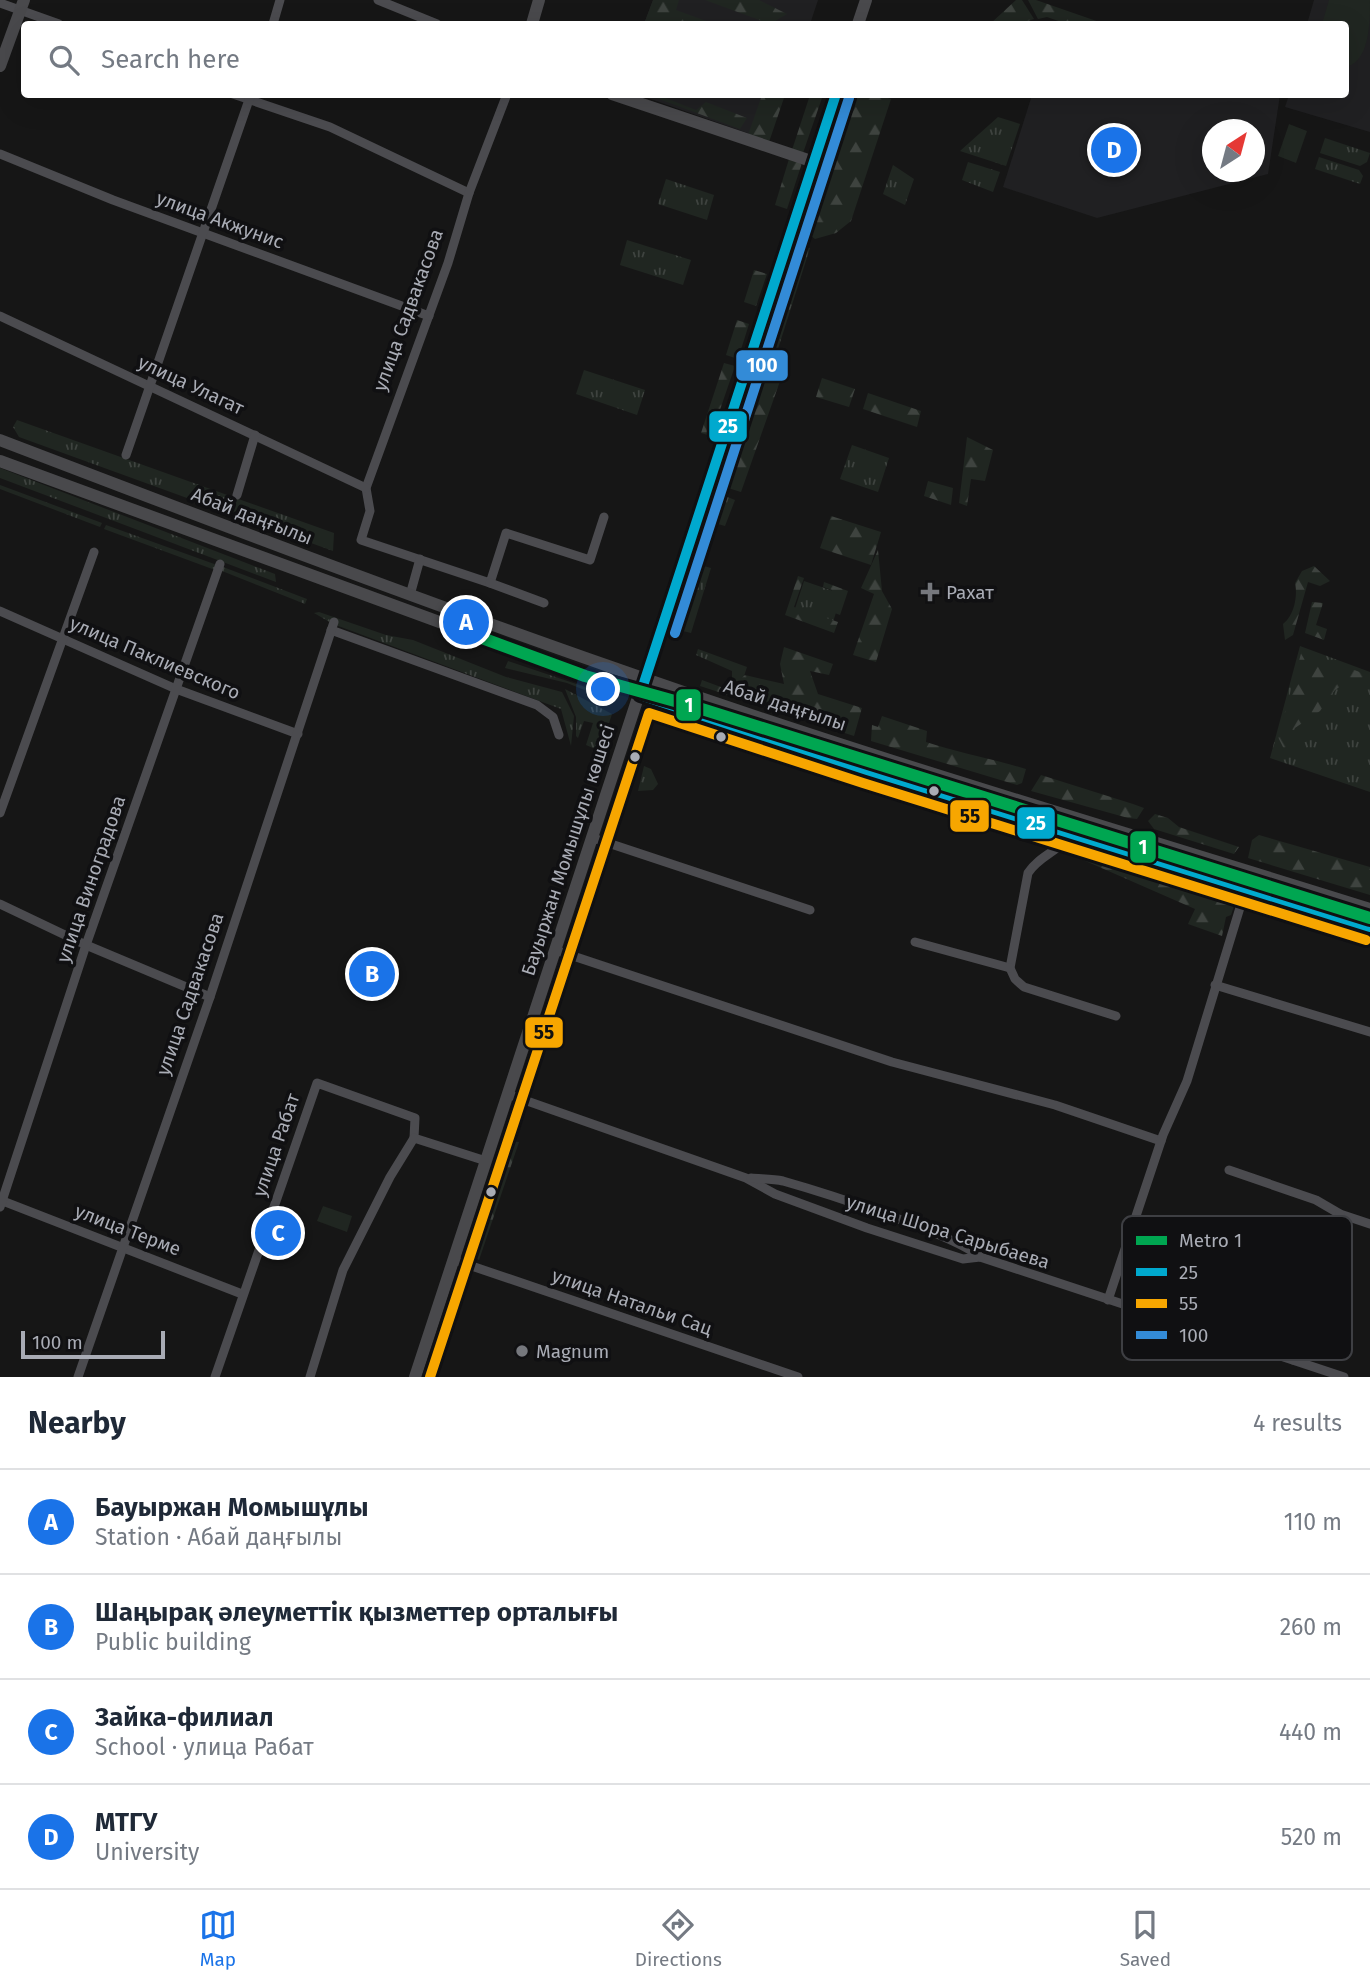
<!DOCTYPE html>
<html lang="en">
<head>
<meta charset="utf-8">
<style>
	:root { --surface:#fff; --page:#f2f2f3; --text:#1f2937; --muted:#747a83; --line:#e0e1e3; --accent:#1a73e8 }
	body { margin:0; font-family:"Fira Sans",sans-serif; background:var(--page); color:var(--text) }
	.compass { position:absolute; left:1202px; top:119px; width:63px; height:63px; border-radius:50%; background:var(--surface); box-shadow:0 7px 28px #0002; rotate:36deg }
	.scale { position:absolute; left:21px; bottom:18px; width:144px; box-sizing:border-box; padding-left:7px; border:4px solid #a9acb5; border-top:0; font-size:19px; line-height:24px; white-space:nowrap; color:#a9acb5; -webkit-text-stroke:5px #101012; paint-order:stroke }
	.you { position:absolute; left:604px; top:690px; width:24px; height:24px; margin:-18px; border:5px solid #fff; border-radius:50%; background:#1a73e8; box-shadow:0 0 0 10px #1a73e833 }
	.badge { display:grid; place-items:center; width:46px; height:46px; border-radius:50%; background:var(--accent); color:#fff; font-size:23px; font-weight:700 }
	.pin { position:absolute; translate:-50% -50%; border:4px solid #fff; box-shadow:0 2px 7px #0006 }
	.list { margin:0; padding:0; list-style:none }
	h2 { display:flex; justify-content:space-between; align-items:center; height:91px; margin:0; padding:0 28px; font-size:30px }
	h2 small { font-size:23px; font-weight:400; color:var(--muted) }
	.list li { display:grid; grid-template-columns:46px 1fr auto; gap:21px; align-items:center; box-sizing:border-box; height:105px; padding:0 28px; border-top:2px solid var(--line) }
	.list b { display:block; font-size:26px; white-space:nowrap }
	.list p { margin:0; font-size:23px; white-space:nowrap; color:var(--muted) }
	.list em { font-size:23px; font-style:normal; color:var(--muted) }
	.icon { flex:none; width:38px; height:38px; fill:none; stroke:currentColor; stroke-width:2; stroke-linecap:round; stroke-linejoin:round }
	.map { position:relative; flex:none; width:1370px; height:1377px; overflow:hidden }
	.search { position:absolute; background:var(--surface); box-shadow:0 7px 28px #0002; left:21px; right:21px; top:21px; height:77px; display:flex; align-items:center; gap:18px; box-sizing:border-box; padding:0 24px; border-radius:7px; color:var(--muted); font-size:26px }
	.sheet { height:511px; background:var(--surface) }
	nav { display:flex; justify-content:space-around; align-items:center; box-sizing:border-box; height:98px; border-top:2px solid var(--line); background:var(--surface); font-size:19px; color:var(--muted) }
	nav a { display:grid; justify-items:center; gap:4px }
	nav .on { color:var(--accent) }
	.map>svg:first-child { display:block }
</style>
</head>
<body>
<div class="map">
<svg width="1370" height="1377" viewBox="0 0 1370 1377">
	<defs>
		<pattern id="grass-tufts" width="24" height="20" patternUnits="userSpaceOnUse" patternTransform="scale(1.75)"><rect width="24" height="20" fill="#202621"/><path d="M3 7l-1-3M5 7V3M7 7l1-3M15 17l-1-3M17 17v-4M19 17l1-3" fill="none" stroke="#3e433f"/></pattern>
		<pattern id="forest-firs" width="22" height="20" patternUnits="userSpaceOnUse" patternTransform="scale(1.75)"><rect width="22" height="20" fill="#202621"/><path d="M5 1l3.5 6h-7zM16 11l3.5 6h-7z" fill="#3e433f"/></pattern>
	</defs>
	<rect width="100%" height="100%" fill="#161616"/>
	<g fill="#202022" fill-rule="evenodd">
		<path d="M653,0h165l-8,24h-166z"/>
		<path d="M1314,0h56v132l-85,-25 4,-12 57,-1v-70h-39z"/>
		<path d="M639,95h140l-14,44z"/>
		<path d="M1032,95h248l-12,79 -171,44 -94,-31zM1212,130h42v42h-42z"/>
		<path d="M277,1209l15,5 -13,43 -16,-4z"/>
	</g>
	<g fill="url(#grass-tufts)">
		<path d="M998,117l22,7 -14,42 -46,-15z"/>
		<path d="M1325,138l45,15 -3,9 -7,4 -40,-13z"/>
		<path d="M1319,157l40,13 4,6 -3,8 -45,-15z"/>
		<path d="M968,162l32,10 -7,20 -31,-12z"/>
		<path d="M893,165l21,14 -9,26 -22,-11z"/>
		<path d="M666,179l48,16 -7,25 -49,-16z"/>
		<path d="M627,240l64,20 -8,25 -63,-20z"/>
		<path d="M800,247l10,1 -33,104 -10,-6z"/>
		<path d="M584,370l61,20 -8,25 -61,-21z"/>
		<path d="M17,420l317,113 -1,18 -314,-114 -6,-10z"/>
		<path d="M852,445l37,13 -11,34 -38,-13z"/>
		<path d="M0,468l275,106 1,8 -276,-104z"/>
		<path d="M0,485l102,38 -2,4 -100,-38z"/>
		<path d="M725,496l10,4 -10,26 -14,-4 7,-24z"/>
		<path d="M106,525l111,40 -2,5 -111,-41z"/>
		<path d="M700,565l11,3 -20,65 -8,-2 -2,-5z"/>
		<path d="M223,567l84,32 -2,5 -83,-33z"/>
		<path d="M804,581l38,13 -11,34 -38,-13z"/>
		<path d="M319,612l67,23 27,5 93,37 56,15 12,24 -3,30 -10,-37 -228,-85 -19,-11z"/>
		<path d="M1300,646l70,26v120l-100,-34z"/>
		<path d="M698,649l49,18 -5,15 -10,-2v-9l-36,-16z"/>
		<path d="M508,661l95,32 -1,4 -35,-14 -62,-15z"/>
		<path d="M565,689l47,25 -12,37 -14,-6 7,-22 -9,-2 -6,17 -2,-2v-19z"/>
		<path d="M644,766l7,3 7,15 -5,6 -15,1z"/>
	</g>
	<g fill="url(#forest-firs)">
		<path d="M653,0h26l-3,10 33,12 -1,2h-64z"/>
		<path d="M705,0h54l28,14 -17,10z"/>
		<path d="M1016,0h6l12,19 -15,5h-29z"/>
		<path d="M1028,0h8l69,24h-38l-20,-7 -9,2z"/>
		<path d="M648,95h10l38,15 10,-8 41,16 -7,11z"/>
		<path d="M762,95h23l-16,47 -21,-7z"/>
		<path d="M810,95h13l-20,58 -11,-3z"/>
		<path d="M851,95h28l12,4 -40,122 -15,12 -21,6 -9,-7z"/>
		<path d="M789,159l13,4 -15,46 -12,-4z"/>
		<path d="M754,270l13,4 -11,32 -12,-4z"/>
		<path d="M737,320l12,4 -11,35 -12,-4z"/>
		<path d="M770,359l16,5 -45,128 -13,-4 -5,-7 40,-120z"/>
		<path d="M724,363l11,3 -24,70 -10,-3z"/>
		<path d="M822,378l33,11 -6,18 -33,-10z"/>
		<path d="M868,393l53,18 -4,16 -54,-18z"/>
		<path d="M967,437l26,13 -8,31 -14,-2 -4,27 -8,-3z"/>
		<path d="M928,481l25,7 -2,17 -27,-9z"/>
		<path d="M831,516l50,16 -10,33 -51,-17z"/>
		<path d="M878,550l4,41 10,18 -16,53 -23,-7 21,-61 -13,-6z"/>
		<path d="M1314,566l16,15 -10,5 -12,-4 -15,53 -8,5 -2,-16c11,-8 15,-28 12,-41l7,-12z"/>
		<path d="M798,576l6,2 -10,29 44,15 -4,11 -49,-18z"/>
		<path d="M824,582l24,9 -8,24 -8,-3v-22l-9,-3z"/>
		<path d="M1312,602l11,1 -7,22 11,4 -3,11 -19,-7z"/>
		<path d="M784,647l49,17 -4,11 -19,-4 8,23 44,14 -8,28 -154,-50 2,-6 27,10 16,-15 39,9 -4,-20z"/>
		<path d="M1302,650l68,26v11l-20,-7 -15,10 -15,21 -31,21 -3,21 -8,-16z"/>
		<path d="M882,716l45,15 -1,11c34,11 67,17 100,27l-4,14 -5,2 -146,-44 1,-16 6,2z"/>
		<path d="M1041,775l92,29 11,4 -7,11 -9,-1 -97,-27z"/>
		<path d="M1155,814l13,4 11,9 60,20 -5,7 -80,-25 -6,-8z"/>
		<path d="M1259,835l111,32v28l-122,-37 4,-18z"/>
		<path d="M1076,839l141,44 20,14 -6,18 -5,2 -4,19 -34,-12 7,-15 -130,-57z"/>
		<path d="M503,1141l16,1 -40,118 -12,-8z"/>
	</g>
	<g fill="#202621">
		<path d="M1329,0h41c0,22 0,61 -24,67v-43h-24z"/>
		<path d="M1289,124l18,7 -11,32 -18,-7z"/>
		<path d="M323,1206l29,10 -5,16 -30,-11z"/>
	</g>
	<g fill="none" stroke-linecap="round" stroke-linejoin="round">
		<g stroke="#4b4b4f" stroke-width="9">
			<path d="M378,0l59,24"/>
			<path d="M0,3l59,21"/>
			<path d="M273,24l7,-24"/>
			<path d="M233,94l97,33 139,66"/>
			<path d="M507,94l-38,99 -21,70 -82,225 4,23 -9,29 129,43 16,-50 84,27 14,-43"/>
			<path d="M0,154l113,46 316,116"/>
			<path d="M0,316l366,172"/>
			<path d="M126,455l125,-361"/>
			<path d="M237,495l18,-60"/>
			<path d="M490,583l54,20"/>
			<path d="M410,595l10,-36"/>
			<path d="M0,611l176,78 122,45"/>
			<path d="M331,630l206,75 16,12 6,18"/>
			<path d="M0,813l94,-261"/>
			<path d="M1071,835c-12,16 -32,21 -43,38l-18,95 5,11 9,8 92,29"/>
			<path d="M593,838l217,72"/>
			<path d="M0,904l86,41 124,52"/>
			<path d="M915,942l95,26"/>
			<path d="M555,950l337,112 163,43 106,36"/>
			<path d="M1215,985l155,47"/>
			<path d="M507,1094l239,84 29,16 92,34 96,31 17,-2 364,120"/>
			<path d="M1229,1170l87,30 24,14 30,10"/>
			<path d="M751,1178c10,1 22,1 32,3 39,11 171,53 197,76"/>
			<path d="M0,1200l242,94"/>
			<path d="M0,1207l86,-262 134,-381"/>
			<path d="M454,1260l344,117"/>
			<path d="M1108,1300l55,-165 24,-54 59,-193"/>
			<path d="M1293,1360l47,-146"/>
			<path d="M78,1377l132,-380 124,-375"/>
			<path d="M215,1377l102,-294 98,35 -1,20 72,23"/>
			<path d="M310,1377l33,-107 47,-93 24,-39"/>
		</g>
		<g stroke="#49494c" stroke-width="12">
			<path d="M532,24l7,-24"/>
			<path d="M858,24l8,-24"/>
			<path d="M0,66l24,-66"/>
			<path d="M612,94l202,68"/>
			<path d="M0,440c204,78 408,156 614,228 249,88 504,162 756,241"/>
			<path d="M0,461l611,224 256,85 503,157"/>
			<path d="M415,1377l421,-1283"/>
		</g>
		<g stroke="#101012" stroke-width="16">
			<path id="bus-1" d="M836,94l-196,601 227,75 503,157"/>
		</g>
		<g stroke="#101012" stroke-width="16">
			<path id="bus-2" d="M430,1377l219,-664 214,70 503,157"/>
		</g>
		<g stroke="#101012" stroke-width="16">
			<path id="bus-3" d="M675,633l174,-535"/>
		</g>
		<use href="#bus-1" stroke="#00a9ce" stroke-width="10"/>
		<use href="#bus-2" stroke="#f7a600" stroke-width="10"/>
		<use href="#bus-3" stroke="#338bd7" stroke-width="10"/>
		<g stroke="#101012" stroke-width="18">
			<path id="metro-1" d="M463,631l122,45 104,29 681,213"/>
		</g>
		<use href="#metro-1" stroke="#00a651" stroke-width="12"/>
	</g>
	<g fill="#76787d" stroke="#101012" stroke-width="2.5">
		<path d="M926.5 581.5h7v7h7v7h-7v7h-7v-7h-7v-7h7z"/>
		<circle cx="522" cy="1351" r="7"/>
	</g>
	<g fill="#a9acb5" stroke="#101012" stroke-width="2.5">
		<circle cx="721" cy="737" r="6"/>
		<circle cx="635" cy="757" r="6"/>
		<circle cx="934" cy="791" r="6"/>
		<circle cx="491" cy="1192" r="6"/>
	</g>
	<g text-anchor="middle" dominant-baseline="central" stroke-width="7" stroke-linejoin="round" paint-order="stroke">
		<g font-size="19" fill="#a9acb5" stroke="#101012">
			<text transform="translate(220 220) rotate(20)">улица Акжунис</text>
			<text transform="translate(408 310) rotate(-70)">улица Садвакасова</text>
			<text transform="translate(191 385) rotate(25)">улица Улагат</text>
			<text transform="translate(252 516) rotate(21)">Абай даңғылы</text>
			<text transform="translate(155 658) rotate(23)">улица Паклиевского</text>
			<text transform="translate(785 705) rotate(18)">Абай даңғылы</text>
			<text transform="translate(568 850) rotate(-72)">Бауыржан Момышұлы көшесі</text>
			<text transform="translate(91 879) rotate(-71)">улица Виноградова</text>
			<text transform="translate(190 994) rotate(-71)">улица Садвакасова</text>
			<text transform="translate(276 1145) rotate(-71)">улица Рабат</text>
			<text transform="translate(128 1230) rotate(21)">улица Терме</text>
			<text transform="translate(948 1232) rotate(17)">улица Шора Сарыбаева</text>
			<text transform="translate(632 1302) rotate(19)">улица Натальи Сац</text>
		</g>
		<g font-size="19" fill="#a9acb5" stroke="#101012" text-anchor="start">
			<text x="946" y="592">Рахат</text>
			<text x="536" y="1351">Magnum</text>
		</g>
	</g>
	<rect x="1122" y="1216" width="230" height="144" rx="10" fill="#101012" stroke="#3e3f43" stroke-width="2"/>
	<rect x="1136" y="1236" width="31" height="9" fill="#00a651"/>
	<rect x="1136" y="1268" width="31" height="8" fill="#00a9ce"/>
	<rect x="1136" y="1299" width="31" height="9" fill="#f7a600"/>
	<rect x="1136" y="1331" width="31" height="8" fill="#338bd7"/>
	<g font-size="19" fill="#a9acb5">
		<text x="1179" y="1247">Metro 1</text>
		<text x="1179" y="1279">25</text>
		<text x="1179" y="1310">55</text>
		<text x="1179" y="1342">100</text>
	</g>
	<g stroke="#101012" stroke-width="2.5">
		<rect x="735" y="349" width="54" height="33" rx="7" fill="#338bd7"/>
		<rect x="708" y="410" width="40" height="33" rx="7" fill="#00a9ce"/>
		<rect x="675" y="688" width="27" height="34" rx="7" fill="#00a651"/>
		<rect x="949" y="799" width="41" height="34" rx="7" fill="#f7a600"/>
		<rect x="1016" y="806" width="40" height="34" rx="7" fill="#00a9ce"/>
		<rect x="1129" y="830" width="28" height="34" rx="7" fill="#00a651"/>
		<rect x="524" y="1016" width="40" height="33" rx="7" fill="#f7a600"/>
	</g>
	<g font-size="19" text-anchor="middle" font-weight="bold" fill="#fff">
		<text x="762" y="372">100</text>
		<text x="728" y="433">25</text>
		<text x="689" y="712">1</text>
		<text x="1036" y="830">25</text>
		<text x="1143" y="854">1</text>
	</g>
	<g font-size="19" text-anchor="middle" font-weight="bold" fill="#111">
		<text x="970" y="823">55</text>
		<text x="544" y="1039">55</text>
	</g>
</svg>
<svg class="compass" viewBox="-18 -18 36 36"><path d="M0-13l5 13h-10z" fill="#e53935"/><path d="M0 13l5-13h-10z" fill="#747a83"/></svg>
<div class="scale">100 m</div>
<div class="you"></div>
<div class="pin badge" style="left:466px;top:622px">A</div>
<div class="pin badge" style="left:372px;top:974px">B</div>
<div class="pin badge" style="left:278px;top:1233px">C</div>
<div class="pin badge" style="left:1114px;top:150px">D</div>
<div class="search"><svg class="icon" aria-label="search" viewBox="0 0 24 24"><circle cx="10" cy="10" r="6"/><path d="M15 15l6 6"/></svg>Search here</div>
</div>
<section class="sheet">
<h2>Nearby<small>4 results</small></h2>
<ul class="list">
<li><span class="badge">A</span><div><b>Бауыржан Момышұлы</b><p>Station · Абай даңғылы</p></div><em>110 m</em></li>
<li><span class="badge">B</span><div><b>Шаңырақ әлеуметтік қызметтер орталығы</b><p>Public building</p></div><em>260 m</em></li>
<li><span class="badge">C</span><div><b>Зайка-филиал</b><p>School · улица Рабат</p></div><em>440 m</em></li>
<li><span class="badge">D</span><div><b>МТГУ</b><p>University</p></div><em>520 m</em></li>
</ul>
</section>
<nav>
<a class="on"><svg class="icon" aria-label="map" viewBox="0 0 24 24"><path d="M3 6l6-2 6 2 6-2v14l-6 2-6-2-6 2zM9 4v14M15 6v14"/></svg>Map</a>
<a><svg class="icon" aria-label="directions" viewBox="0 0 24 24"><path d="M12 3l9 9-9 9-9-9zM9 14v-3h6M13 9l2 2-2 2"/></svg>Directions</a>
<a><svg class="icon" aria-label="saved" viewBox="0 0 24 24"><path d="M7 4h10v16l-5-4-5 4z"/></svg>Saved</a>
</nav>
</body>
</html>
